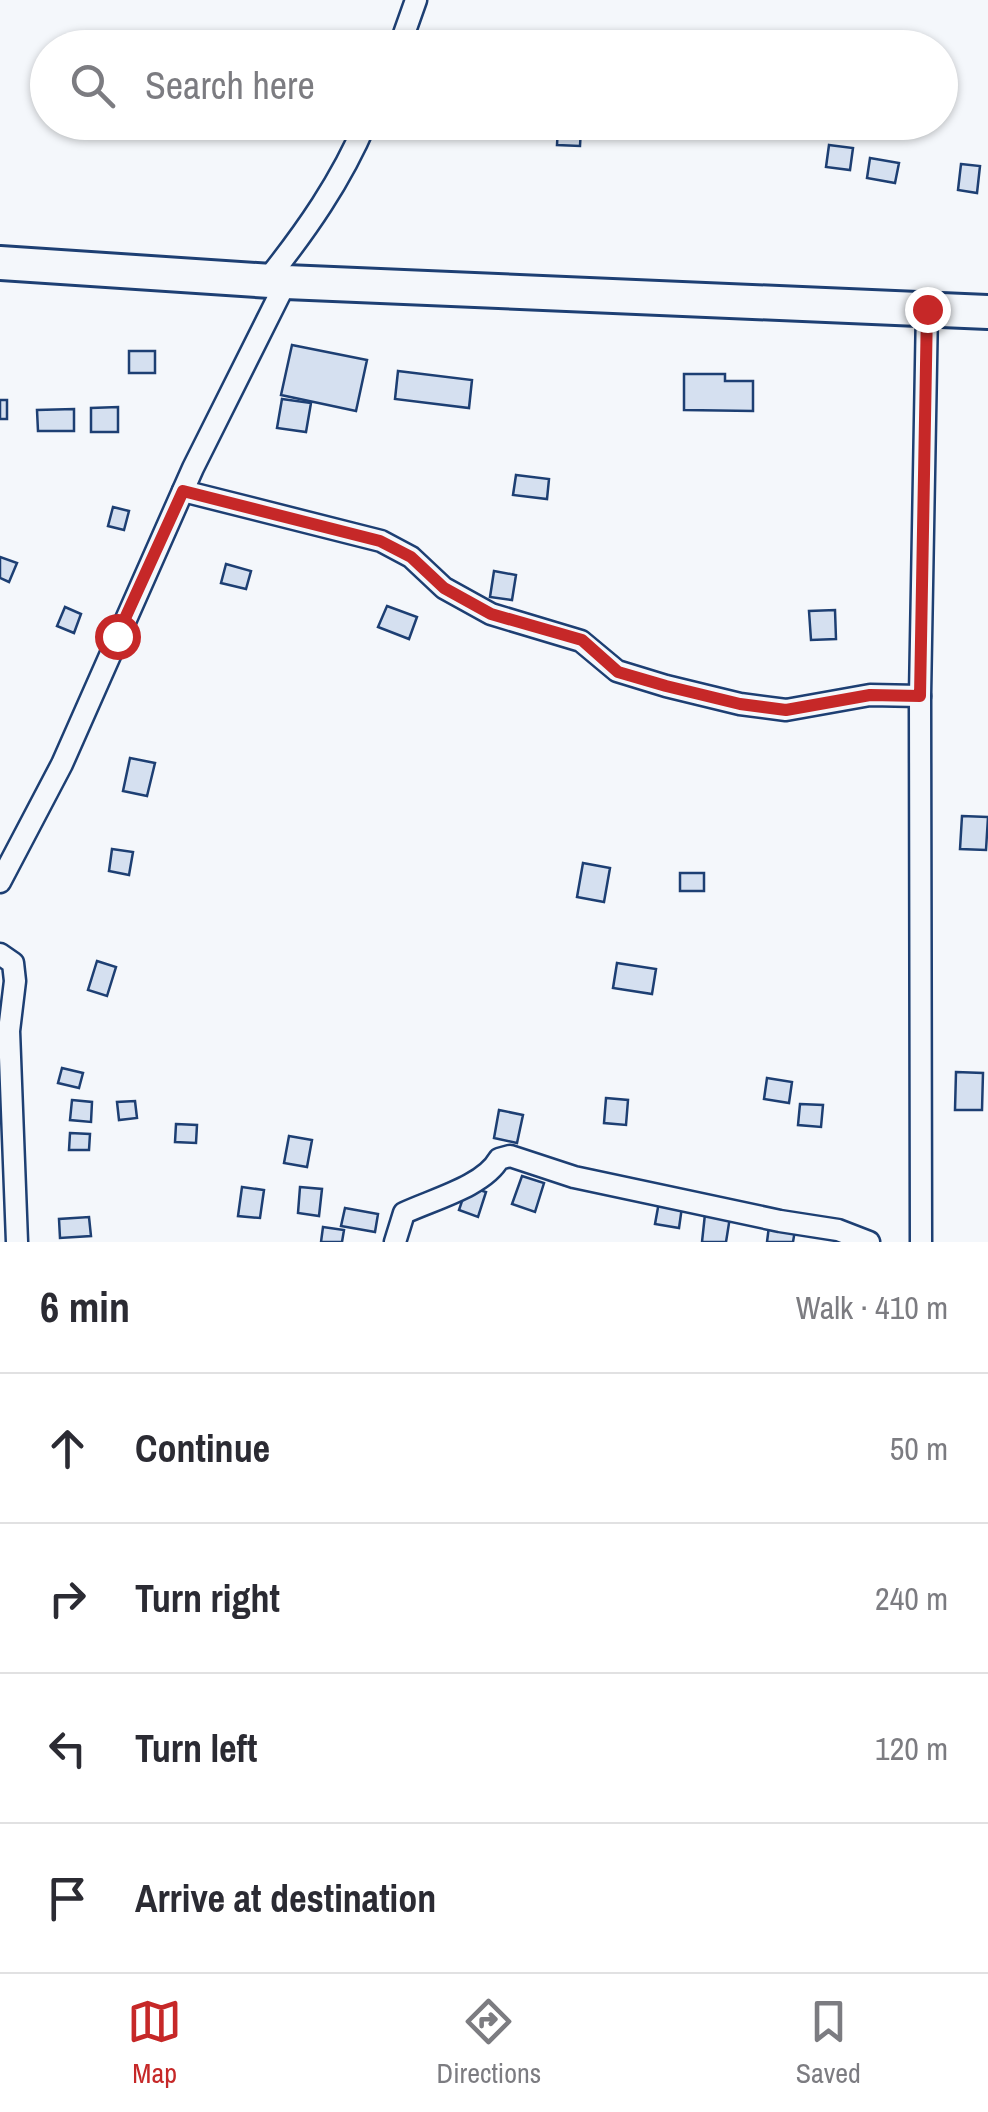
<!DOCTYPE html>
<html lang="en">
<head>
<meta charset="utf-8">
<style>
	:root { --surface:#fff; --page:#f7f7f7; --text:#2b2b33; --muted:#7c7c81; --line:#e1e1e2; --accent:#c62828 }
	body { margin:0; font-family:"Archivo Narrow",sans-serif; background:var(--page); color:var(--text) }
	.stop { position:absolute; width:30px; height:30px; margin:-22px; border:8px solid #c62828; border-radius:50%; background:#fff }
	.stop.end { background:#c62828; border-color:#fff; box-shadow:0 2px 10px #0008 }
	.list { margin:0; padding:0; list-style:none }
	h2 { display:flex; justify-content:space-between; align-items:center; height:130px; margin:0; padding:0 40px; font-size:42px }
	h2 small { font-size:32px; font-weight:400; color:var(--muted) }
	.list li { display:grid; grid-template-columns:65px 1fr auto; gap:30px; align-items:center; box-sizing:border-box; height:150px; padding:0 40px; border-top:2px solid var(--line) }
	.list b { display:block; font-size:38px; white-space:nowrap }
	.list em { font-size:32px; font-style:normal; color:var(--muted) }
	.icon { flex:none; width:55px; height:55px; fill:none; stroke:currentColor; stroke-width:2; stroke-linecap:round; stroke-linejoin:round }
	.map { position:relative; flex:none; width:988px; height:1242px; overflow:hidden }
	.search { position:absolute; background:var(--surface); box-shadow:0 2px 8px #0004; left:30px; right:30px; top:30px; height:110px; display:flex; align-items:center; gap:25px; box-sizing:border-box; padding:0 35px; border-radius:55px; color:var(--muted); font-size:38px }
	.sheet { height:730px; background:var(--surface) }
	nav { display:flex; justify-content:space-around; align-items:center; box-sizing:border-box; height:140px; border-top:2px solid var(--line); background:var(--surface); font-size:28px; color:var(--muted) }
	nav a { display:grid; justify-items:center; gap:5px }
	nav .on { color:var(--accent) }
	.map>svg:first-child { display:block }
</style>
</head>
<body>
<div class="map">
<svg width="988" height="1242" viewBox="0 0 988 1242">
	<rect width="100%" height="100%" fill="#f4f7fb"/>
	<g fill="#d5e0f0" stroke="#1d3f73" stroke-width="2.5">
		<path d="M456,122h21l-1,6 -20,-2z"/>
		<path d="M495,122h28l-2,15 -27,-3z"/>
		<path d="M831,122h29l-3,9z"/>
		<path d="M558,126l23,2 -1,18 -23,-1z"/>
		<path d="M829,145l24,3 -3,22 -24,-3z"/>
		<path d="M870,158l29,5 -4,20 -28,-5z"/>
		<path d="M961,164l19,2 -3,27 -19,-3z"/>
		<path d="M292,345l75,15 -11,51 -75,-16z"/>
		<rect x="129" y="351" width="26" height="22"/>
		<path d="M398,371l74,9 -3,28 -74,-9z"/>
		<path d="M684,374h41v7h28v30l-69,-1z"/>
		<path d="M282,399l29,4 -5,29 -29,-4z"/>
		<rect x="0" y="400" width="7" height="19"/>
		<path d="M118,407v25h-27v-24z"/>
		<path d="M74,409v22h-36l-1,-21z"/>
		<path d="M516,475l33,4 -2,20 -34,-4z"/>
		<path d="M113,507l16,4 -5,19 -16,-4z"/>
		<path d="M0,557l17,6 -8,19 -9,-4z"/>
		<path d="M226,564l25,7 -5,18 -25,-6z"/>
		<path d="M494,571l22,4 -4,25 -22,-3z"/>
		<path d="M387,606l30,11 -8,22 -31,-12z"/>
		<path d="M65,607l16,7 -7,19 -17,-7z"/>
		<path d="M835,610l1,29 -25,1 -2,-29z"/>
		<path d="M130,758l25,5 -8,33 -24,-5z"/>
		<path d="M962,816l26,1 -2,33 -26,-1z"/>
		<path d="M112,849l21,3 -4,23 -20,-4z"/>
		<path d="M583,863l27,5 -6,34 -27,-5z"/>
		<rect x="680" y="873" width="24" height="18"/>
		<path d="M97,961l19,6 -9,29 -19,-6z"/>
		<path d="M617,963l39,6 -4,25 -39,-6z"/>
		<path d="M62,1068l21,5 -4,15 -21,-5z"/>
		<path d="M956,1072l27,1 -1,37h-27z"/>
		<path d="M767,1078l25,4 -3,21 -25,-4z"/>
		<path d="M606,1098l22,2 -2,25 -22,-2z"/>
		<path d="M72,1100l20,2 -1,20 -21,-2z"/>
		<path d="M135,1101l2,17 -18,2 -2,-18z"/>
		<path d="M800,1104l23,1 -2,22 -23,-2z"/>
		<path d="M499,1110l24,5 -6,28 -23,-5z"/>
		<path d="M176,1124l21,1 -1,18 -21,-1z"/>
		<path d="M70,1133l20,1 -1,16h-20z"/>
		<path d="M289,1136l23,4 -5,27 -23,-4z"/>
		<path d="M522,1176l22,7 -9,29 -23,-8z"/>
		<path d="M467,1186l19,6 -8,25 -19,-7z"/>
		<path d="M242,1187l22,3 -4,28 -22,-2z"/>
		<path d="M300,1187l22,2 -3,27 -21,-3z"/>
		<path d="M659,1202l23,5 -3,21 -24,-4z"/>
		<path d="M345,1208l33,6 -3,18 -34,-6z"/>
		<path d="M705,1214l25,3 -4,25h-24z"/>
		<path d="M89,1217l2,19 -31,2 -1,-19z"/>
		<path d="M769,1226l26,4 -2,12h-26z"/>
		<path d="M323,1227l21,3 -2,12h-21z"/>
	</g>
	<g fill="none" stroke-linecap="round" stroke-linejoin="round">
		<g stroke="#1d3f73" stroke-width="25">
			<g id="minor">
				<path d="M399,48l17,-48"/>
				<path d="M266,281c40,-50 75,-100 100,-159"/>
				<path d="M183,491l198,50 30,16 33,31 47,26 90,27 36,30 49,15 74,18 46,6 84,-15 50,1"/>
				<path d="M0,882l62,-118 131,-296 93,-186"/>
				<path d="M0,954l13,9 2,18 -6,50 8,211"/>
				<path d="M395,1242l9,-29c30,-14 80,-27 95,-54l11,-3 64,21 206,44 58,9 31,12"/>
				<path d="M921,1242l-1,-546 7,-387"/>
			</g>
		</g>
		<g stroke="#1d3f73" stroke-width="38">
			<path id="trunk" d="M0,263l286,19 702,30"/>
		</g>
		<use href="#minor" stroke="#f4f7fb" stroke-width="20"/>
		<use href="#trunk" stroke="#f4f7fb" stroke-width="32"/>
	</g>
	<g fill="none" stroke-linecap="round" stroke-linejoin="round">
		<path stroke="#c62828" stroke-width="12" d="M117,636l66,-145 197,50 31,16 33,31 47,26 91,26 36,32 48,14 74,18 46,6 84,-15 50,1 7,-387"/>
	</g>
</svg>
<div class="stop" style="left:117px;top:636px"></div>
<div class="stop end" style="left:927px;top:309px"></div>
<div class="search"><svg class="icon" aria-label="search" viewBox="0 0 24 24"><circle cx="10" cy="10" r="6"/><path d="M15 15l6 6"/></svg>Search here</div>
</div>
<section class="sheet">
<h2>6 min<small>Walk · 410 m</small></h2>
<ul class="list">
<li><svg class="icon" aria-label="ahead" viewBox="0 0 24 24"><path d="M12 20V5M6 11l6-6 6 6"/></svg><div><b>Continue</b></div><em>50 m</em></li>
<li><svg class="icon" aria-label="right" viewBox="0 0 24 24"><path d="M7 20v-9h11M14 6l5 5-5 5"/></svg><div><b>Turn right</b></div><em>240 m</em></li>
<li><svg class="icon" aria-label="left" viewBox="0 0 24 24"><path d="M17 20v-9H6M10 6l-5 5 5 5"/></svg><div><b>Turn left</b></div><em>120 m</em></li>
<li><svg class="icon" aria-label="arrive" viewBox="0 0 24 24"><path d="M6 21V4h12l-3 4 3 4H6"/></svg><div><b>Arrive at destination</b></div></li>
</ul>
</section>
<nav>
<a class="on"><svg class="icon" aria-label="map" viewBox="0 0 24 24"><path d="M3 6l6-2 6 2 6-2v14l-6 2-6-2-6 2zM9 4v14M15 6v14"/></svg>Map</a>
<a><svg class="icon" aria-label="directions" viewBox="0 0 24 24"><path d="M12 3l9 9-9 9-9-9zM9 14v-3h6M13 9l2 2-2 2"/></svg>Directions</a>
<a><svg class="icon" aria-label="saved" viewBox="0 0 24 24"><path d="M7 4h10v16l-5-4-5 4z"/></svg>Saved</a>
</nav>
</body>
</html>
